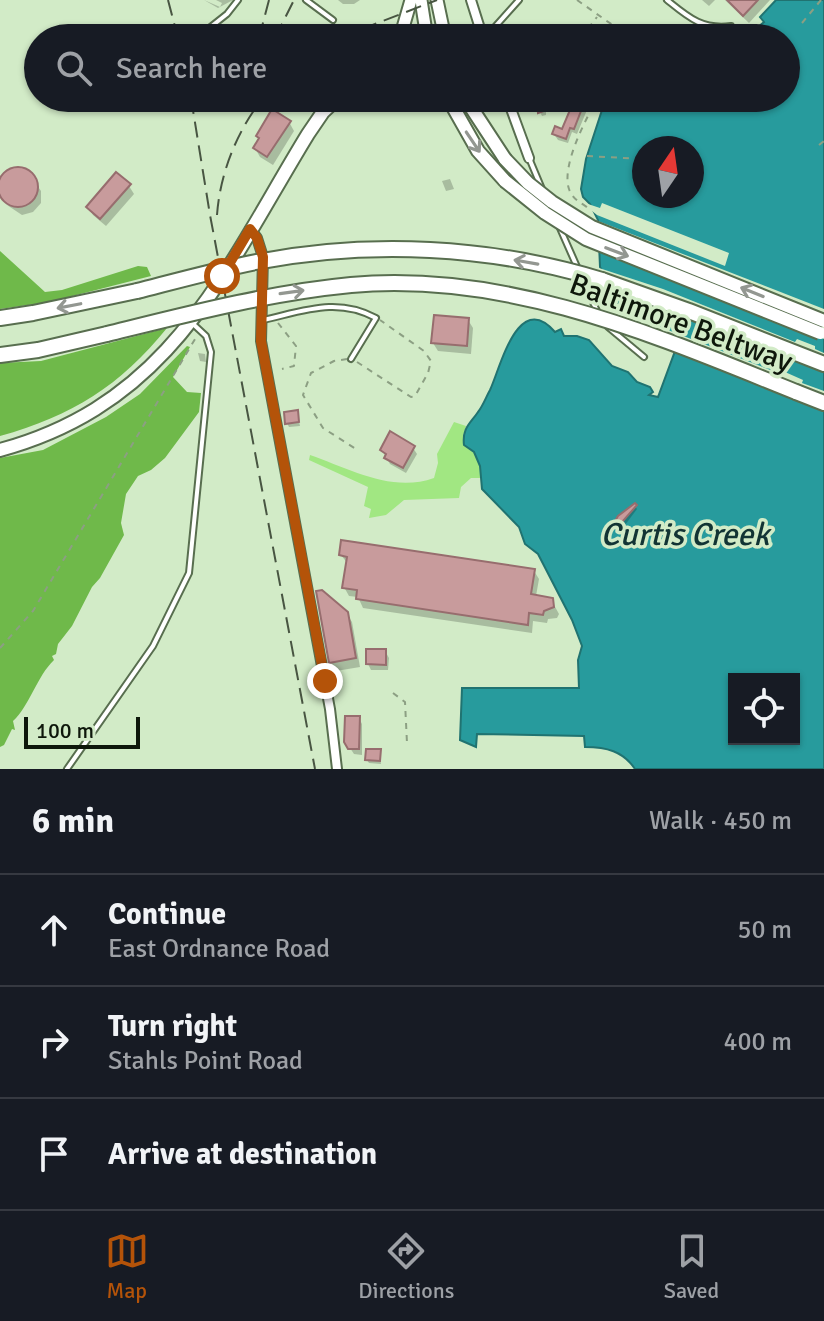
<!DOCTYPE html>
<html lang="en">
<head>
<meta charset="utf-8">
<style>
	:root { --surface:#171b24; --page:#20242c; --text:#f1f3f6; --muted:#9ea1a6; --line:#363941; --accent:#b45309 }
	body { margin:0; font-family:Signika,sans-serif; background:var(--page); color:var(--text) }
	.controls { position:absolute; right:24px; bottom:24px; display:grid; overflow:hidden; border-radius:0px; box-shadow:0 2px 6px #0004 }
	.controls button { width:72px; height:72px; display:grid; place-items:center; padding:0; border:0; border-bottom:2px solid var(--line); background:var(--surface); color:var(--text); font:40px sans-serif }
	.compass { position:absolute; left:632px; top:136px; width:72px; height:72px; border-radius:50%; background:var(--surface); box-shadow:0 2px 6px #0004; rotate:13deg }
	.scale { position:absolute; left:24px; bottom:20px; width:116px; box-sizing:border-box; padding-left:8px; border:4px solid #0e170b; border-top:0; font-size:22px; line-height:28px; white-space:nowrap; color:#0e170b; -webkit-text-stroke:6px #d2ebc7; paint-order:stroke }
	.stop { position:absolute; width:24px; height:24px; margin:-18px; border:6px solid #b45309; border-radius:50%; background:#fff }
	.stop.end { background:#b45309; border-color:#fff; box-shadow:0 2px 8px #0008 }
	.list { margin:0; padding:0; list-style:none }
	h2 { display:flex; justify-content:space-between; align-items:center; height:104px; margin:0; padding:0 32px; font-size:34px }
	h2 small { font-size:26px; font-weight:400; color:var(--muted) }
	.list li { display:grid; grid-template-columns:52px 1fr auto; gap:24px; align-items:center; box-sizing:border-box; height:112px; padding:0 32px; border-top:2px solid var(--line) }
	.list b { display:block; font-size:30px; white-space:nowrap }
	.list p { margin:0; font-size:26px; white-space:nowrap; color:var(--muted) }
	.list em { font-size:26px; font-style:normal; color:var(--muted) }
	.icon { flex:none; width:44px; height:44px; fill:none; stroke:currentColor; stroke-width:2; stroke-linecap:round; stroke-linejoin:round }
	.map { position:relative; flex:none; width:824px; height:769px; overflow:hidden }
	.search { position:absolute; background:var(--surface); box-shadow:0 2px 6px #0004; left:24px; right:24px; top:24px; height:88px; display:flex; align-items:center; gap:20px; box-sizing:border-box; padding:0 28px; border-radius:44px; color:var(--muted); font-size:30px }
	.sheet { height:440px; background:var(--surface) }
	nav { display:flex; justify-content:space-around; align-items:center; box-sizing:border-box; height:112px; border-top:2px solid var(--line); background:var(--surface); font-size:22px; color:var(--muted) }
	nav a { display:grid; justify-items:center; gap:4px }
	nav .on { color:var(--accent) }
	.map>svg:first-child { display:block }
</style>
</head>
<body>
<div class="map">
<svg width="824" height="769" viewBox="0 0 824 769">
	<rect width="100%" height="100%" fill="#d2ebc7"/>
	<path fill="#a1e782" d="M454,422l12,4 -3,10 31,1 3,66 -15,-14 -1,-11h-10l-10,9 -2,11 -55,2 -18,15 -17,3 2,-9 -7,-3 4,-19 -59,-27 1,-5c40,14 82,38 124,23l4,-15 -1,-9z"/>
	<g fill="#6fb94a">
		<path d="M0,251l45,41 17,-2 76,-24 9,1 4,9 -102,26 -49,7z"/>
		<path d="M167,328c-47,58 -95,88 -167,108v-73l41,-2z"/>
		<path d="M187,346l3,1 -17,30 14,15 14,1 -2,19 -34,46 -14,12 -13,6 -12,18 -5,29 3,12 -24,43 -8,9 -20,39 -14,18 -2,10 -4,2 2,4c-17,16 -25,47 -41,61l2,9 -3,-1 -8,16 -4,2v-289l43,-8 63,-33 34,-23z"/>
	</g>
	<path fill="#279b9d" stroke="#207371" stroke-width="2" fill-rule="evenodd" d="M776,0h48v769h-189c-12,-18 -29,-22 -50,-22l-1,-11 -107,-2 -1,13 -16,-7 2,-52h117l-1,-28 4,-14 -10,-26 -34,-66 -13,-10 -6,-17 -37,-38 -2,-23 -6,-14 -10,-7c-2,-17 6,-21 14,-33 5,-6 8,-15 12,-22 11,-24 28,-100 65,-58l6,-3 3,7h13l12,4 23,26 16,6 9,10 13,5 3,5 -4,3 9,2 17,-46 -54,-42 -21,-42 -2,-47 -8,-16 -7,-7 -2,-8 5,-30 17,-52 8,-9h175v-60h-41l19,-16 -4,-5zM644,148h48v48h-48zM734,679h60v60h-60z"/>
	<g fill="#d2ebc7">
		<path d="M602,203l127,50 -4,13 -128,-51 -10,-8 1,-3 12,4z"/>
		<path d="M593,219l231,90v30l-229,-91z"/>
		<path d="M596,267l67,22 132,53 2,-3 18,7v3l9,4v16l-15,-6 -2,3 -18,-7 1,-4 -185,-70z"/>
		<path d="M617,310l166,65 2,-3 18,8 -1,3 22,8v17l-29,-11 -1,3 -19,-8 1,-3 -134,-58z"/>
	</g>
	<g fill="#0003">
		<path d="M204,0l16,7 2,-4 -6,-3h17l-15,8z"/>
		<path d="M338,0h22l-6,4h-11z"/>
		<path d="M702,0h13l-6,6z"/>
		<path d="M725,0h45l-21,23z"/>
		<path d="M577,98h15l-15,36 -5,-2 -4,11 -10,-3 -4,-6 10,-3z"/>
		<path d="M550,100l3,12h-7v3l-4,1 -2,-4z"/>
		<path d="M289,122l5,9 -21,34 -13,-8 -5,-9z"/>
		<path d="M22,170l6,2 13,19v12l-8,9 -11,3 -15,-10 -5,-9 -2,-12 11,-13z"/>
		<path d="M450,179l4,10 -8,2 -4,-10z"/>
		<path d="M129,186l5,8 -28,32 -13,-11 -5,-8z"/>
		<path d="M468,320l5,8 -2,26 -33,-3 -5,-8z"/>
		<path d="M198,353l7,1 1,8 -6,-1z"/>
		<path d="M297,413l3,13 -11,1 -2,-4z"/>
		<path d="M413,448l4,6 -11,19 -16,-9 -8,-14z"/>
		<path d="M635,506l2,3 -12,16 -10,5 -1,-2 5,-11z"/>
		<path d="M341,555l193,16 5,8 -3,17 18,9 5,9 -2,4 -9,1 -1,4 -14,-2 -1,12 -169,-25 -5,-11 -9,-1 -5,-9 4,-23z"/>
		<path d="M346,613l6,9 8,45 -24,4 -5,-9z"/>
		<path d="M385,651l4,7 -1,12h-17l-3,-6z"/>
		<path d="M359,718l3,6v31l-8,-1 -8,-12z"/>
		<path d="M379,751l2,13 -12,-1 -2,-3z"/>
	</g>
	<g fill="#c89b9c" stroke="#976d6e" stroke-width="2">
		<path d="M727,0h31l-15,16z"/>
		<path d="M551,98l1,10 -14,5 -1,-14z"/>
		<path d="M575,98h11l-12,31 -4,-1 -4,11 -14,-5 3,-8 7,3z"/>
		<path d="M272,109l19,12 -24,36 -14,-9 6,-10 -3,-2z"/>
		<circle cx="18" cy="187" r="20"/>
		<path d="M116,172l15,12 -31,35 -14,-12z"/>
		<path d="M434,315l35,3 -2,28 -36,-3z"/>
		<path d="M298,410l1,12 -14,2 -1,-12z"/>
		<path d="M390,431l25,15 -12,22 -19,-10 2,-4 -6,-4z"/>
		<path d="M635,503l2,2 -14,16 -12,7 7,-12z"/>
		<path d="M341,540l194,29 -4,25 22,4 1,9 -10,4 -1,4 -14,-2 -1,12 -172,-26 1,-9 -15,-2 5,-31 -8,-2z"/>
		<path d="M322,590l26,22 8,46 -27,5 -13,-72z"/>
		<path d="M366,649h20v16l-20,-1z"/>
		<path d="M345,716h15l-1,33h-11l-4,-7z"/>
		<path d="M366,749h15l-1,12 -15,-1z"/>
	</g>
	<g fill="none" stroke-linecap="round" stroke-linejoin="round">
		<g stroke="#586e4f" stroke-width="8">
			<g id="service">
				<path d="M306,0l27,20"/>
				<path d="M667,0c21,17 35,30 64,26"/>
				<path d="M203,33l24,-19 11,-14"/>
				<path d="M485,38l34,-38"/>
				<path d="M529,158l13,31"/>
				<path d="M559,226l19,43"/>
				<path d="M581,277l17,36"/>
				<path d="M263,320c41,-9 74,-23 113,-2l-25,41"/>
				<path d="M608,327l36,30"/>
				<path d="M67,769l86,-123 36,-73 22,-221 -5,-16 -14,-13"/>
			</g>
		</g>
		<g stroke="#586e4f" stroke-width="12">
			<g id="minor">
				<path d="M471,0l12,38"/>
				<path d="M507,98l22,60"/>
				<path d="M250,229l7,9 6,19 -2,84 69,368 7,60"/>
			</g>
		</g>
		<g stroke="#586e4f" stroke-width="15">
			<g id="secondary">
				<path d="M421,0l6,38"/>
				<path d="M437,0l8,38"/>
				<path d="M400,38l11,-38"/>
			</g>
		</g>
		<g stroke="#586e4f" stroke-width="16">
			<g id="primary">
				<path d="M448,98l30,53 27,30"/>
				<path d="M465,98l40,61"/>
				<path d="M0,450c172,-47 223,-177 308,-316l15,-22 15,-14"/>
			</g>
		</g>
		<g stroke="#586e4f" stroke-width="18">
			<g id="motorway">
				<path d="M602,280l87,31 135,53"/>
				<path d="M0,318l33,-5 104,-22"/>
				<path d="M0,355l38,-5 69,-16"/>
				<path d="M796,392l28,11"/>
			</g>
		</g>
		<g stroke="#8c9f83" stroke-width="2" stroke-dasharray="6 6" stroke-linecap="butt">
			<path d="M577,0l54,38"/>
			<path d="M802,23l19,-23"/>
			<path d="M559,38h11"/>
			<path d="M581,38l16,-21"/>
			<path d="M819,145l5,-4"/>
			<path d="M587,156l57,3"/>
			<path d="M587,207c-8,-5 -15,-9 -18,-18 -8,-23 17,-71 29,-91"/>
			<path d="M278,323l18,23 -2,20 -12,3"/>
			<path d="M347,359l-13,2 -23,12 -8,22 20,33 36,23"/>
			<path d="M357,362l54,35 4,-1 13,-23 3,-12 -7,-10 -44,-31"/>
			<path d="M0,648l33,-37 165,-277"/>
			<path d="M393,693l12,9 2,41"/>
		</g>
		<use href="#service" stroke="#fff" stroke-width="4"/>
		<use href="#minor" stroke="#fff" stroke-width="8"/>
		<use href="#secondary" stroke="#fff" stroke-width="11"/>
		<use href="#primary" stroke="#fff" stroke-width="12"/>
		<use href="#motorway" stroke="#fff" stroke-width="14"/>
		<g stroke="#485542" stroke-width="2" stroke-dasharray="16 8" stroke-linecap="butt">
			<path d="M168,0l10,38"/>
			<path d="M259,38l10,-38"/>
			<path d="M275,38l19,-38"/>
			<path d="M339,38l98,-38"/>
			<path d="M191,98l19,117 105,554"/>
			<path d="M217,215c3,-42 20,-84 46,-117"/>
		</g>
		<g stroke="#586e4f" stroke-width="16" stroke-linecap="butt">
			<g id="primary-bridge">
				<path d="M505,159l23,24 24,19 40,25 232,94"/>
				<path d="M505,181l40,32 41,26 234,94"/>
			</g>
		</g>
		<g stroke="#586e4f" stroke-width="18" stroke-linecap="butt">
			<g id="motorway-bridge">
				<path d="M137,291c39,-10 79,-21 119,-29 114,-22 235,-16 346,18"/>
				<path d="M107,334c81,-20 161,-41 244,-49 158,-14 303,50 445,107"/>
			</g>
		</g>
		<use href="#primary-bridge" stroke="#fff" stroke-width="12"/>
		<use href="#motorway-bridge" stroke="#fff" stroke-width="14"/>
	</g>
	<defs><path id="oneway-shaft" d="M-6 0H5M1.5-3L5.5 0L1.5 3" fill="none" stroke-width="1.6" stroke-linecap="round" stroke-linejoin="round" transform="scale(2)"/></defs>
	<g stroke="#939791">
		<use href="#oneway-shaft" transform="translate(473 142) rotate(56)"/>
		<use href="#oneway-shaft" transform="translate(617 252) rotate(21)"/>
		<use href="#oneway-shaft" transform="translate(526 262) rotate(-170)"/>
		<use href="#oneway-shaft" transform="translate(292 292) rotate(-8)"/>
		<use href="#oneway-shaft" transform="translate(752 292) rotate(-158)"/>
		<use href="#oneway-shaft" transform="translate(69 306) rotate(169)"/>
	</g>
	<g fill="none" stroke-linecap="round" stroke-linejoin="round">
		<path stroke="#b45309" stroke-width="10" d="M222,276l28,-47 7,9 6,19 -2,84 64,340"/>
	</g>
	<g text-anchor="middle" dominant-baseline="central" stroke-width="7" stroke-linejoin="round" paint-order="stroke">
		<g font-size="30" fill="#0e170b" stroke="#d2ebc7">
			<text transform="translate(681 323) rotate(20)">Baltimore Beltway</text>
		</g>
		<g font-size="32" font-style="italic" fill="#123434" stroke="#d2ebc7">
			<text x="685" y="534">Curtis Creek</text>
		</g>
	</g>
</svg>
<div class="controls">
<button><svg class="icon" aria-label="locate" viewBox="0 0 24 24"><circle cx="12" cy="12" r="6"/><path d="M12 2v4M12 18v4M2 12h4M18 12h4"/></svg></button>
</div>
<svg class="compass" viewBox="-18 -18 36 36"><path d="M0-13l5 13h-10z" fill="#e53935"/><path d="M0 13l5-13h-10z" fill="#9ea1a6"/></svg>
<div class="scale">100 m</div>
<div class="stop" style="left:222px;top:276px"></div>
<div class="stop end" style="left:325px;top:681px"></div>
<div class="search"><svg class="icon" aria-label="search" viewBox="0 0 24 24"><circle cx="10" cy="10" r="6"/><path d="M15 15l6 6"/></svg>Search here</div>
</div>
<section class="sheet">
<h2>6 min<small>Walk · 450 m</small></h2>
<ul class="list">
<li><svg class="icon" aria-label="ahead" viewBox="0 0 24 24"><path d="M12 20V5M6 11l6-6 6 6"/></svg><div><b>Continue</b><p>East Ordnance Road</p></div><em>50 m</em></li>
<li><svg class="icon" aria-label="right" viewBox="0 0 24 24"><path d="M7 20v-9h11M14 6l5 5-5 5"/></svg><div><b>Turn right</b><p>Stahls Point Road</p></div><em>400 m</em></li>
<li><svg class="icon" aria-label="arrive" viewBox="0 0 24 24"><path d="M6 21V4h12l-3 4 3 4H6"/></svg><div><b>Arrive at destination</b></div></li>
</ul>
</section>
<nav>
<a class="on"><svg class="icon" aria-label="map" viewBox="0 0 24 24"><path d="M3 6l6-2 6 2 6-2v14l-6 2-6-2-6 2zM9 4v14M15 6v14"/></svg>Map</a>
<a><svg class="icon" aria-label="directions" viewBox="0 0 24 24"><path d="M12 3l9 9-9 9-9-9zM9 14v-3h6M13 9l2 2-2 2"/></svg>Directions</a>
<a><svg class="icon" aria-label="saved" viewBox="0 0 24 24"><path d="M7 4h10v16l-5-4-5 4z"/></svg>Saved</a>
</nav>
</body>
</html>
